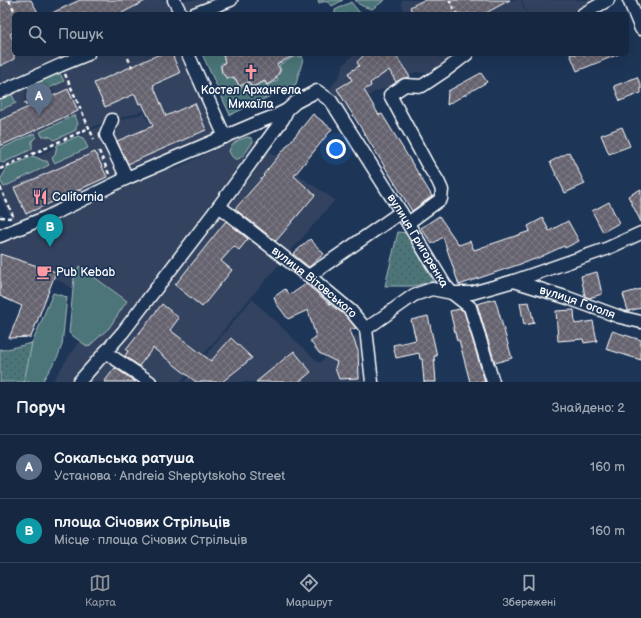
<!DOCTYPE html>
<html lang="uk">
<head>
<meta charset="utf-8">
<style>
	:root { --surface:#162841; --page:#23344c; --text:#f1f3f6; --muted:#9ea6b1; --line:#35445a; --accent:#8c9099 }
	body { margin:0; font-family:"Balsamiq Sans",sans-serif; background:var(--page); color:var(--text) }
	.you { position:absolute; left:336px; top:149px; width:14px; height:14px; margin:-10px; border:3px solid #fff; border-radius:50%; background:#1a73e8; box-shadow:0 0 0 6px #1a73e833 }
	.badge { display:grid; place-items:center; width:26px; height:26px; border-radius:50%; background:var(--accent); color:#fff; font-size:13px; font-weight:700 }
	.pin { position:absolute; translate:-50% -33px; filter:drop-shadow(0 1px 2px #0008) }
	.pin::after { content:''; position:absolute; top:21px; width:14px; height:12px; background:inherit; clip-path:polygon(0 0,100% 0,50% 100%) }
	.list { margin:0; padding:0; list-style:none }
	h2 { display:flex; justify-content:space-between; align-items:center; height:52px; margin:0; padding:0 16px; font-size:17px }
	h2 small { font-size:13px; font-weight:400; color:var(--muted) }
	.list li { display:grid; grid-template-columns:26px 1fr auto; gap:12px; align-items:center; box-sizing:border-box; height:64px; padding:0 16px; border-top:1px solid var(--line) }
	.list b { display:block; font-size:15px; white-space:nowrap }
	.list p { margin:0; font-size:13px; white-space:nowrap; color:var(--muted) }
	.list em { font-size:13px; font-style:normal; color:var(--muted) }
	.icon { flex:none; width:22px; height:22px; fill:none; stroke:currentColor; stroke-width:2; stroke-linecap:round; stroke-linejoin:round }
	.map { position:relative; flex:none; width:641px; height:382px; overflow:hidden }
	.search { position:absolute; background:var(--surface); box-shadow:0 4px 16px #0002; left:12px; right:12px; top:12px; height:44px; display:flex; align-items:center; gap:10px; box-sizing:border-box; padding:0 14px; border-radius:6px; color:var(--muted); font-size:15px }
	.sheet { height:180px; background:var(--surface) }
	nav { display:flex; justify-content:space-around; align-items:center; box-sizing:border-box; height:56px; border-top:1px solid var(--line); background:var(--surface); font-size:11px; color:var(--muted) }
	nav a { display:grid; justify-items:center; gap:2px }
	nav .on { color:var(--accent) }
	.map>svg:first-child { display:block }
</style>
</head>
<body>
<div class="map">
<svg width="641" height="382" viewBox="0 0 641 382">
	<defs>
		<pattern id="park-dots" width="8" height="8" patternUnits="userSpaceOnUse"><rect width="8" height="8" fill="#4c7478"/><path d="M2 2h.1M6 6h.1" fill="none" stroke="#4c5c5e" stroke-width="1.8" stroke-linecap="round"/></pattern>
		<pattern id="building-cross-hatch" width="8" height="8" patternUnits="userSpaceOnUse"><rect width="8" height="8" fill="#666470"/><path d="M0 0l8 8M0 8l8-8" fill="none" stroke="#7d7b85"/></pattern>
	</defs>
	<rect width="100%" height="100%" fill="#1d3557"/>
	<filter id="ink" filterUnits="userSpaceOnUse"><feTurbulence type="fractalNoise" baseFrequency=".025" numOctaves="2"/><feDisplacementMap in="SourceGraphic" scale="8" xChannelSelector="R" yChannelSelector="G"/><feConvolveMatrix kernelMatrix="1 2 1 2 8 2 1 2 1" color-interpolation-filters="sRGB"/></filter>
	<g filter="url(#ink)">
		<g fill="#33435e">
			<path d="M19,0l-5,14v40h82l-22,8 -74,32v-71z"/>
			<path d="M75,0h155l-32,14h-142l-2,-4z"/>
			<path d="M403,0h118l5,14h-125l3,-2 -3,-10z"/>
			<path d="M522,0h81l-35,14h-41z"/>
			<path d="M101,54h79l35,79 -48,23 -3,-4 9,18 75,-37 7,8 20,14 32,26 28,19 -84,97 -70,85h-129l50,-76 -49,-29 -53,-17v-26l13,-12 -13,-26v-23l98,-46 46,-14 16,31 -14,-34 -49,15 -97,45v-74l59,-26z"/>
			<path d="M354,54h105l-27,20 -17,-2 -25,15 -16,5 -29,21 -15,-24 10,-14 4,-11z"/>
			<path d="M252,299l67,64 37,-28 4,5 2,42h-178z"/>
		</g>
		<g fill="#4c7478" stroke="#a6babc">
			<path d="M318,0h25l-11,6c-4,-5 -7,-5 -13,-3z"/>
			<path d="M355,0h30l-13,9c-7,-2 -13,-3 -17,-9z"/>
			<path d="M351,2l8,10 5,2h-29v-4z"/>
			<path d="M202,54h20l3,7 -5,4 2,8 5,6 6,-2 2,3h1l4,7 9,-4 3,5 12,-6 3,4 11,-6 -2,-5 4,-2 1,-3 -2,-5 18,-10 2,2 3,-1 1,3 -7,25 -66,31z"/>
			<path d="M59,72l5,9 -32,15 -5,-10z"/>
			<path d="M11,93l5,10 -16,7v-13z"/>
			<path d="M75,115l3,9 -2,3v3l-22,10c-3,-4 -7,-4 -12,-4l-2,-4z"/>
			<path d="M35,133l1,4 -4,4v8l-29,14 -3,-2v-12z"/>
			<path d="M78,136l5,2 5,10 -34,15 -2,-5 3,-3 2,-10z"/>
			<path d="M247,137l4,1 2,3c-2,4 -5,8 -8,12 -7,9 -12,8 -16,-2 3,-9 10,-11 18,-14z"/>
			<path d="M33,156l11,5h3l2,4 -45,22 -4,-7 5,-8v-3z"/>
			<path d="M79,266l48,35 -18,27 -21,19 -19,-14 5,-55z"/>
			<path d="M53,293l14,4 -5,48 -4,11 -16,26h-20l6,-34 6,-9z"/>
		</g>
		<g fill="url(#park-dots)" stroke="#a6babc">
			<path d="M398,232l9,1 26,48 -19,5h-29z"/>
			<path d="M32,343l-8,39h-24v-33l3,1z"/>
		</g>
		<g fill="url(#building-cross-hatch)" stroke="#fff">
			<path d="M0,0h31l8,14h-25v18l-4,2 4,8v17l-14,7z"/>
			<path d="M80,0h67l-27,14h-70z"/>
			<path d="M424,0h86l-26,14h-71l-3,-7z"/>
			<path d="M160,54h12l8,19 -27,12 13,31 29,-13 11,27 -78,34 -11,-23 36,-15 -11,-23 -3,1 -4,-10 -30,13 -11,-24z"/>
			<path d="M223,54h74l-20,10 3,6 -5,10 -8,5 -2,-4 -13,6 -3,-5 -10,4 -3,-7h-1l-1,-2 -7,1 -5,-5 -1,-7 4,-4z"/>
			<path d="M365,54h30l15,23 -9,2 -5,3 -7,-12 -19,13 1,3 -7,4 15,25 3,-1 50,82 -20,15 -75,-122 15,-9 -4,-7 11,-7 -2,-4z"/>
			<path d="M570,54h49l-42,17z"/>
			<path d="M481,73l6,9 -40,23 1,-14z"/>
			<path d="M637,77l4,8v8l-21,8 -6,-15z"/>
			<path d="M68,89l10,22 -78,35v-26z"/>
			<path d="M313,114l19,15 -38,47 21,19 -39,46 -41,-32 29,-33 -1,-1z"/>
			<path d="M622,127l8,19 -21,8 -8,-19z"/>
			<path d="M95,152l12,25 -81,37 -12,-26z"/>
			<path d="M569,152l16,32 -20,9 -15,-31z"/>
			<path d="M641,189v33l-13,-26z"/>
			<path d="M609,202l10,21 -16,9 -11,-21z"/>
			<path d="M439,216l20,29 11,-4 4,9 56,-19 -2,-5 15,-8 6,13 19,-10 11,20 -14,7 -1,-2 -26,12 -79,27 -16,-48 -11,7 -11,-16z"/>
			<path d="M226,221l22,18 -9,11 -5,-4 -13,15 11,9 -30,37 -27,-22z"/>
			<path d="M310,239l14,15 -15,13 -16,-13z"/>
			<path d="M0,254l56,18 -25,65 -22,1 13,-32 -22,-10z"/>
			<path d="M597,272l5,22 -13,4 -4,-2 -4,-20z"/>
			<path d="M306,284l30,25h1l9,7 10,12 -6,2 8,21 1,27 -20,1 -4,-11 2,-6 -18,-9 -9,-12 6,-4 -8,-27 -20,9 -12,-16 -2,-6 11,-8 5,6z"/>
			<path d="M641,289v19l-13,3 -5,-17z"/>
			<path d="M495,299l17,59 -17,5 -18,-59z"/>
			<path d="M529,302l5,21 -10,2 -4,-22z"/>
			<path d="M162,304l17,14 -9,12 41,31 20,-23 21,20 -30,24h-26l-43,-34 -14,18 -14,-10 3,-5 -2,-1z"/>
			<path d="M460,309l4,2 21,71h-15l-11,-42 -2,1 -7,-30z"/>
			<path d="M574,310l1,14 18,-3 4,20 -13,2 -1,-4 -25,2 -2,-30z"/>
			<path d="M428,316l9,40h-3l2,26h-12l-2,-23h-2l-1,-6 -23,5 -3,-13 23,-5 -5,-20z"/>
			<path d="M612,331l29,9v20l-35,-11z"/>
			<path d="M294,351l17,21 -12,10h-43z"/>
			<path d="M115,368l21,14h-32z"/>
		</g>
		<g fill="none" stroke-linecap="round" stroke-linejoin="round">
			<g stroke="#fff" stroke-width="15">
				<g id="minor">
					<path d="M174,0l7,14"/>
					<path d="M629,0l12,29"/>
					<path d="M194,14l37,-14"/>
					<path d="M583,14l25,-14"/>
					<path d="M188,54l37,83"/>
					<path d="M0,92l61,-27 27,-11"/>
					<path d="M112,120l-6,15 21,43"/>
					<path id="s1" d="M219,206l85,67 5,3 42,35 15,18 6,53"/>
					<path d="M408,223l33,-24 1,-9 -4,-9 -11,-17 -37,-69 15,-10 17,1 24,-16 21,-16"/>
					<path id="s2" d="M0,236l47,-19 80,-39 132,-56 16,-6 12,-6 9,-8 21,-11 14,10 70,111 44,73 7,8 18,14 23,75"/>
					<path d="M309,276l92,-64"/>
					<path id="s3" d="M514,281l54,17 52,19 21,5"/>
					<path d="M366,329l48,-34 18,-6 20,4h20l42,-12 92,-32 35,-16"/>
					<path d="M105,352l45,30"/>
					<path d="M79,382l44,-50 96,-126 64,-87 4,-9"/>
				</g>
			</g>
			<g stroke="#fff" stroke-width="2.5" stroke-dasharray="4 3" stroke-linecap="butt">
				<path d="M9,0l7,14"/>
				<path d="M449,0l8,14"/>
				<path d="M128,58l4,9"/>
				<path d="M65,74l29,65"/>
				<path d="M25,102l3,6"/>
				<path d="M99,151l10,23"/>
				<path d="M0,169l89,-41"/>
				<path d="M0,187l14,31"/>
				<path d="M0,217l11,1"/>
			</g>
			<use href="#minor" stroke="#1d3557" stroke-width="12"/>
		</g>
	</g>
	<defs>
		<g id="church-bare" transform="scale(1.2)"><path d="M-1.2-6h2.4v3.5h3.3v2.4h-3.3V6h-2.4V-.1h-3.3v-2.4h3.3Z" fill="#ff9aa2" stroke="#1d3557" stroke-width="2.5" paint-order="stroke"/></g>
		<g id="restaurant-bare" transform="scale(1.2)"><path d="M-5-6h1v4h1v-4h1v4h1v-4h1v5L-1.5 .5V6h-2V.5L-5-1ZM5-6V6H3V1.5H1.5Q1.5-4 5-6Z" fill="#ff9aa2" stroke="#1d3557" stroke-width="2.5" paint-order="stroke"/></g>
		<g id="cafe-bare" transform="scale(1.2)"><path d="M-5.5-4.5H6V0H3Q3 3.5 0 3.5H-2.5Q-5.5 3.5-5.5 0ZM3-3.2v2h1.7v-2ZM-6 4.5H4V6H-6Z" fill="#ff9aa2" stroke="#1d3557" stroke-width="2.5" paint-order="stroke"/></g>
	</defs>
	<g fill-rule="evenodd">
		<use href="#church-bare" x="251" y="72"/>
		<use href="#restaurant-bare" x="40" y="197"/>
		<use href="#cafe-bare" x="44" y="272"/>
	</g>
	<g text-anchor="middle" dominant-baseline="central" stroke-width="3.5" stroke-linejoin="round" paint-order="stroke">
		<g font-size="12" fill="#fff" stroke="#1d3557" text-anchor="start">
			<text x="251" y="90" text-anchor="middle">Костел Архангела<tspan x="251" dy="14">Михаїла</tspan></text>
			<text x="52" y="197">California</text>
			<text x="56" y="272">Pub Kebab</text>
		</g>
		<g font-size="12" fill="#fff" stroke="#1d3557">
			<text stroke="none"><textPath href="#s2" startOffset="531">вулиця Григоренка</textPath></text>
			<text stroke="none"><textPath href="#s1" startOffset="122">вулиця Вітовського</textPath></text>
			<text stroke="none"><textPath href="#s3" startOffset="67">вулиця Гоголя</textPath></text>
		</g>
	</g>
</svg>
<div class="you"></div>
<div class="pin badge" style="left:39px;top:116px;background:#5c6f8a">A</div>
<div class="pin badge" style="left:50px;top:247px;background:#0f9aa8">B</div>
<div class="search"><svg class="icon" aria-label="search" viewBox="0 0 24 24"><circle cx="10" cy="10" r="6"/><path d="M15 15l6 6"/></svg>Пошук</div>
</div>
<section class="sheet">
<h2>Поруч<small>Знайдено: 2</small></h2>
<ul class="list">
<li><span class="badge" style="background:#5c6f8a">A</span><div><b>Сокальська ратуша</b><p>Установа · Andreia Sheptytskoho Street</p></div><em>160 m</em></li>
<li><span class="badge" style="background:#0f9aa8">B</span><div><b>площа Січових Стрільців</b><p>Місце · площа Січових Стрільців</p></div><em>160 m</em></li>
</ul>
</section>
<nav>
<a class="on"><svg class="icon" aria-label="map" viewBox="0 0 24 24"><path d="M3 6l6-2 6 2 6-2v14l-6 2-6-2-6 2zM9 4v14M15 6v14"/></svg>Карта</a>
<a><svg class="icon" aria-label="directions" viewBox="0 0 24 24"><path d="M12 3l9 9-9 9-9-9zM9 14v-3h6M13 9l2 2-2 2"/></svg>Маршрут</a>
<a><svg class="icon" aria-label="saved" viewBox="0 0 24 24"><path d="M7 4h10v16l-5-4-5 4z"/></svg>Збережені</a>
</nav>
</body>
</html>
